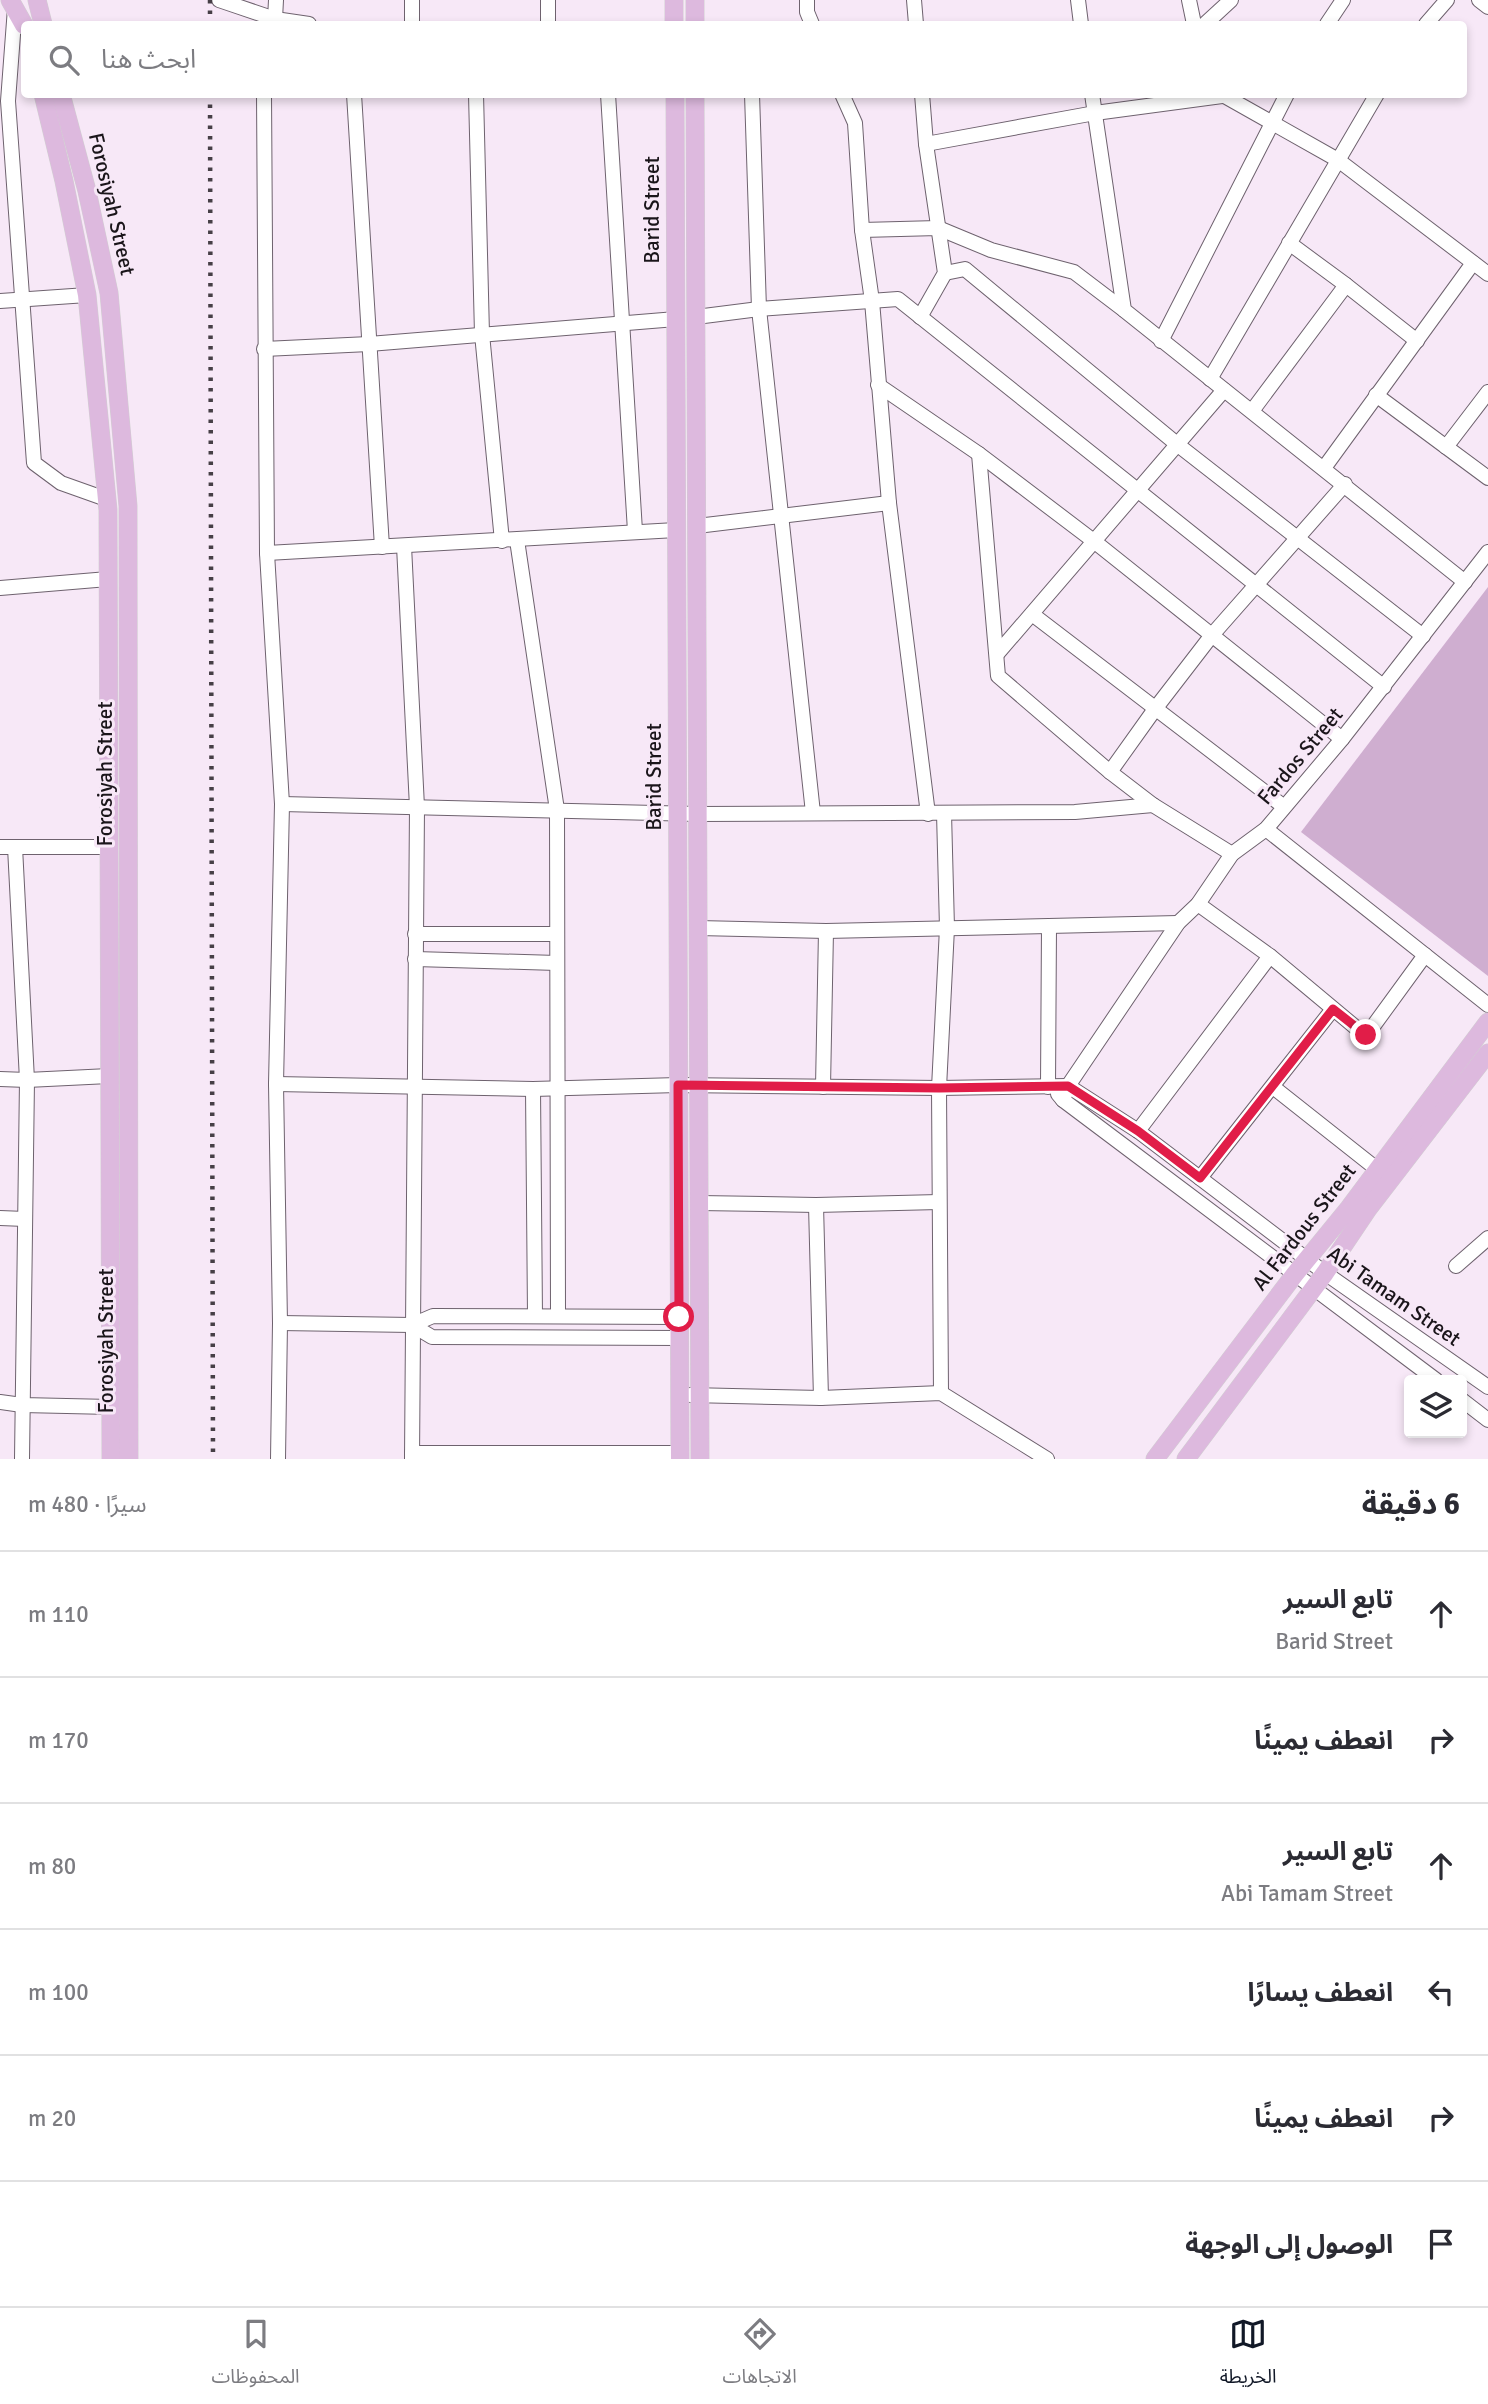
<!DOCTYPE html>
<html lang="ar">
<head>
<meta charset="utf-8">
<style>
	:root { --surface:#fff; --page:#f2f2f3; --text:#2b2b33; --muted:#7c7c81; --line:#e1e1e2; --accent:#111827 }
	body { margin:0; font-family:Signika,"Noto Sans Arabic",sans-serif; background:var(--page); color:var(--text); direction:rtl }
	.controls { position:absolute; right:21px; bottom:21px; display:grid; overflow:hidden; border-radius:7px; box-shadow:0 4px 10px #0003 }
	.controls button { width:63px; height:63px; display:grid; place-items:center; padding:0; border:0; border-bottom:2px solid var(--line); background:var(--surface); color:var(--text); font:35px sans-serif }
	.stop { position:absolute; width:21px; height:21px; margin:-16px; border:5px solid #e11d48; border-radius:50%; background:#fff }
	.stop.end { background:#e11d48; border-color:#fff; box-shadow:0 2px 7px #0008 }
	.list { margin:0; padding:0; list-style:none }
	h2 { display:flex; justify-content:space-between; align-items:center; height:91px; margin:0; padding:0 28px; font-size:30px }
	h2 small { font-size:23px; font-weight:400; color:var(--muted) }
	.list li { display:grid; grid-template-columns:46px 1fr auto; gap:21px; align-items:center; box-sizing:border-box; height:126px; padding:0 28px; border-top:2px solid var(--line) }
	.list b { display:block; font-size:26px; white-space:nowrap }
	.list p { margin:0; font-size:23px; white-space:nowrap; color:var(--muted) }
	.list em { font-size:23px; font-style:normal; color:var(--muted) }
	.icon { flex:none; width:38px; height:38px; fill:none; stroke:currentColor; stroke-width:2; stroke-linecap:round; stroke-linejoin:round }
	.map { position:relative; flex:none; width:1488px; height:1459px; overflow:hidden; direction:ltr }
	.search { position:absolute; background:var(--surface); box-shadow:0 4px 10px #0003; left:21px; right:21px; top:21px; height:77px; display:flex; align-items:center; gap:18px; box-sizing:border-box; padding:0 24px; border-radius:7px; color:var(--muted); font-size:26px }
	.sheet { height:847px; background:var(--surface) }
	nav { display:flex; justify-content:space-around; align-items:center; box-sizing:border-box; height:98px; border-top:2px solid var(--line); background:var(--surface); font-size:19px; color:var(--muted) }
	nav a { display:grid; justify-items:center; gap:4px }
	nav .on { color:var(--accent) }
	.map>svg:first-child { display:block }
</style>
</head>
<body>
<div class="map">
<svg width="1488" height="1459" viewBox="0 0 1488 1459">
	<rect width="100%" height="100%" fill="#f7e8f7"/>
	<path fill="#cfaed0" d="M1488,587v389l-187,-144z"/>
	<g fill="none" stroke-linecap="round" stroke-linejoin="round">
		<g stroke="#6e626e" stroke-width="16">
			<g id="minor">
				<path d="M219,0l56,19 34,5"/>
				<path d="M548,0v24"/>
				<path d="M807,0v12l5,12"/>
				<path d="M914,0l2,24"/>
				<path d="M1078,0l3,24"/>
				<path d="M1189,0l5,24"/>
				<path d="M1479,0l9,7"/>
				<path d="M15,8l-7,93 26,362 27,20 45,16"/>
				<path d="M272,24l3,-5 1,-19"/>
				<path d="M412,24v-24"/>
				<path d="M1205,24l26,-24"/>
				<path d="M1327,24l16,-24"/>
				<path d="M1426,24l21,-24"/>
				<path d="M264,94l3,459 15,251 -6,280 4,239 -2,136"/>
				<path d="M354,94l28,453"/>
				<path d="M476,94l6,240 20,207"/>
				<path d="M608,94l27,437"/>
				<path d="M752,94l7,215 54,504"/>
				<path d="M842,94l13,29 7,107 10,71 17,202 39,311"/>
				<path d="M1092,94l32,216 341,272"/>
				<path d="M1221,94l117,66 150,114"/>
				<path d="M926,144l169,-31 127,-17"/>
				<path d="M862,230l76,-2 53,22 83,22 50,38"/>
				<path d="M1289,243l57,42 71,56"/>
				<path d="M945,273l20,-4 213,176 245,191"/>
				<path d="M0,301l87,-6"/>
				<path d="M696,317l63,-8 139,-10 486,388"/>
				<path d="M920,317l25,-44 -19,-129 -4,-50"/>
				<path d="M1161,341l126,-247"/>
				<path d="M264,349l105,-5 307,-25"/>
				<path d="M1210,379l167,-285"/>
				<path d="M878,385l101,69 116,88 247,197"/>
				<path d="M1376,395l112,83"/>
				<path d="M1252,411l94,-126"/>
				<path d="M1446,447l42,-55"/>
				<path d="M979,454l19,222 112,96 43,33 79,49"/>
				<path d="M1324,468l149,-205"/>
				<path d="M697,526l192,-23"/>
				<path d="M517,540l40,270 1,506"/>
				<path d="M404,546l13,261 -5,652"/>
				<path d="M267,553l409,-23"/>
				<path d="M0,588l108,-9"/>
				<path d="M1032,614l251,192"/>
				<path d="M997,654l227,-264"/>
				<path d="M1110,772l45,-63 57,-74 133,-151"/>
				<path d="M282,804l416,10 377,-2 78,-7"/>
				<path d="M1266,829l222,176"/>
				<path d="M0,847h109"/>
				<path d="M15,847l12,233 -5,379"/>
				<path d="M1198,904l72,52 96,80 59,-81"/>
				<path d="M698,928l128,3 352,-8"/>
				<path d="M415,934h142"/>
				<path d="M415,959l142,4"/>
				<path d="M0,1079l27,1 82,-4"/>
				<path d="M276,1084l257,5 145,-4 261,3 129,-2 70,45 187,142 163,114"/>
				<path d="M823,1087l3,-156"/>
				<path d="M1048,1087l1,-160"/>
				<path d="M1273,1087l105,83"/>
				<path d="M533,1089l2,227"/>
				<path d="M1058,1094l5,6 373,280"/>
				<path d="M1063,1100l5,-14 110,-163 20,-19 34,-50 34,-25 76,-90 146,-187"/>
				<path d="M1138,1131l132,-175"/>
				<path d="M1200,1178l133,-169"/>
				<path d="M699,1203l117,2 123,-3"/>
				<path d="M816,1205l5,193"/>
				<path d="M0,1218l25,1"/>
				<path d="M1456,1266l32,-28"/>
				<path d="M280,1323l132,2 21,-9 246,1"/>
				<path d="M412,1325l20,12 247,1"/>
				<path d="M941,1393l-2,-305 8,-160 -3,-115"/>
				<path d="M690,1395l131,3 120,-5 106,66"/>
				<path d="M1462,1400l26,20"/>
				<path d="M0,1402l22,3 89,2"/>
				<path d="M412,1453h268"/>
			</g>
		</g>
		<g stroke="#d1d0d1" stroke-width="19">
			<g id="major">
				<path d="M10,0l14,25"/>
				<path d="M37,0l6,24"/>
				<path d="M674,0v24"/>
				<path d="M695,0v24"/>
				<path d="M43,94l21,87 23,114 21,215 3,949"/>
				<path d="M61,94l26,97 22,102 19,213 1,953"/>
				<path d="M675,94l5,1365"/>
				<path d="M695,94l5,1365"/>
				<path d="M1155,1459l140,-185 54,-66 139,-186"/>
				<path d="M1186,1459l139,-186 43,-64 120,-156"/>
			</g>
		</g>
		<use href="#minor" stroke="#fff" stroke-width="14"/>
		<use href="#major" stroke="#ddb9de" stroke-width="18"/>
		<g stroke="#463f46" stroke-width="4.5" stroke-dasharray="3.5 7" stroke-linecap="butt">
			<path d="M210,0v24"/>
			<path d="M210,94l3,1365"/>
		</g>
	</g>
	<g fill="none" stroke-linecap="round" stroke-linejoin="round">
		<path stroke="#e11d48" stroke-width="9" d="M679,1317l-1,-232 261,3 129,-2 70,45 62,47 133,-169 33,26"/>
	</g>
	<g text-anchor="middle" dominant-baseline="central" stroke-width="6" stroke-linejoin="round" paint-order="stroke">
		<g font-size="21" fill="#1a151a" stroke="#f7e8f7">
			<text transform="translate(112 204) rotate(77)">Forosiyah Street</text>
			<text transform="translate(652 210) rotate(-90)">Barid Street</text>
			<text transform="translate(1300 756) rotate(-50)">Fardos Street</text>
			<text transform="translate(105 774) rotate(-90)">Forosiyah Street</text>
			<text transform="translate(654 777) rotate(-90)">Barid Street</text>
			<text transform="translate(1304 1227) rotate(-52)">Al Fardous Street</text>
			<text transform="translate(1394 1296) rotate(35)">Abi Tamam Street</text>
			<text transform="translate(106 1341) rotate(-90)">Forosiyah Street</text>
		</g>
	</g>
</svg>
<div class="controls">
<button><svg class="icon" aria-label="layers" viewBox="0 0 24 24"><path d="M12 4l9 5-9 5-9-5zM3 14l9 5 9-5"/></svg></button>
</div>
<div class="stop" style="left:679px;top:1317px"></div>
<div class="stop end" style="left:1366px;top:1035px"></div>
<div class="search"><svg class="icon" aria-label="search" viewBox="0 0 24 24"><circle cx="10" cy="10" r="6"/><path d="M15 15l6 6"/></svg>ابحث هنا</div>
</div>
<section class="sheet">
<h2>6 دقيقة<small>سيرًا · 480 m</small></h2>
<ul class="list">
<li><svg class="icon" aria-label="ahead" viewBox="0 0 24 24"><path d="M12 20V5M6 11l6-6 6 6"/></svg><div><b>تابع السير</b><p>Barid Street</p></div><em>110 m</em></li>
<li><svg class="icon" aria-label="right" viewBox="0 0 24 24"><path d="M7 20v-9h11M14 6l5 5-5 5"/></svg><div><b>انعطف يمينًا</b></div><em>170 m</em></li>
<li><svg class="icon" aria-label="ahead" viewBox="0 0 24 24"><path d="M12 20V5M6 11l6-6 6 6"/></svg><div><b>تابع السير</b><p>Abi Tamam Street</p></div><em>80 m</em></li>
<li><svg class="icon" aria-label="left" viewBox="0 0 24 24"><path d="M17 20v-9H6M10 6l-5 5 5 5"/></svg><div><b>انعطف يسارًا</b></div><em>100 m</em></li>
<li><svg class="icon" aria-label="right" viewBox="0 0 24 24"><path d="M7 20v-9h11M14 6l5 5-5 5"/></svg><div><b>انعطف يمينًا</b></div><em>20 m</em></li>
<li><svg class="icon" aria-label="arrive" viewBox="0 0 24 24"><path d="M6 21V4h12l-3 4 3 4H6"/></svg><div><b>الوصول إلى الوجهة</b></div></li>
</ul>
</section>
<nav>
<a class="on"><svg class="icon" aria-label="map" viewBox="0 0 24 24"><path d="M3 6l6-2 6 2 6-2v14l-6 2-6-2-6 2zM9 4v14M15 6v14"/></svg>الخريطة</a>
<a><svg class="icon" aria-label="directions" viewBox="0 0 24 24"><path d="M12 3l9 9-9 9-9-9zM9 14v-3h6M13 9l2 2-2 2"/></svg>الاتجاهات</a>
<a><svg class="icon" aria-label="saved" viewBox="0 0 24 24"><path d="M7 4h10v16l-5-4-5 4z"/></svg>المحفوظات</a>
</nav>
</body>
</html>
